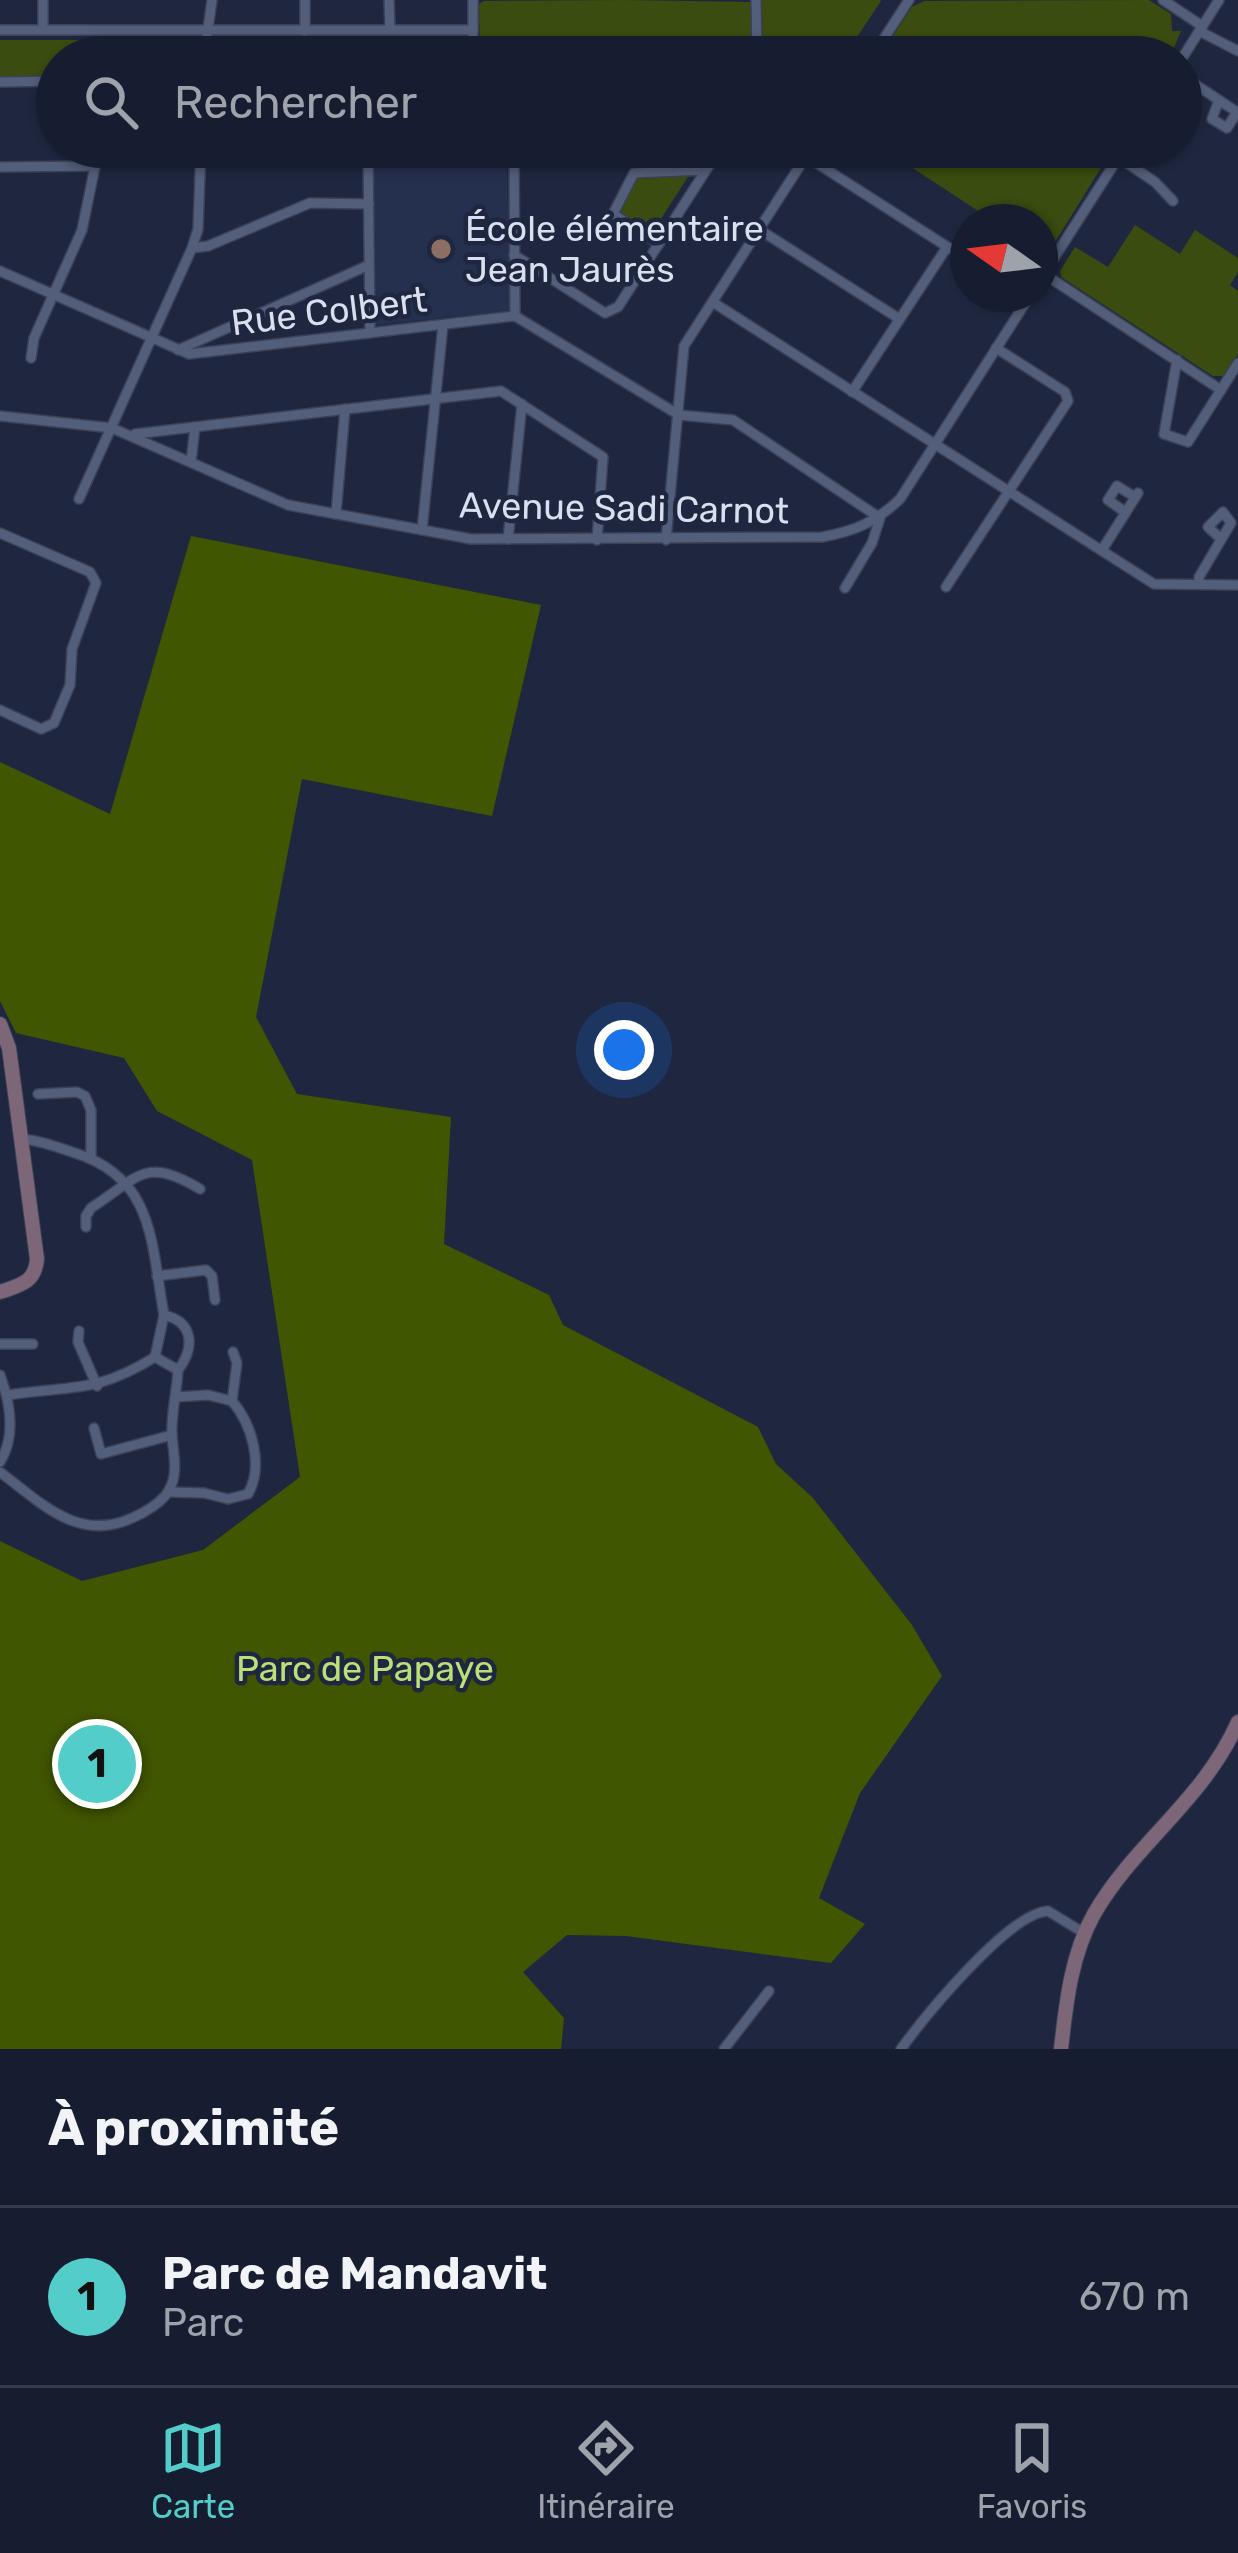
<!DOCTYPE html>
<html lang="fr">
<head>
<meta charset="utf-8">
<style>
	:root { --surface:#171d30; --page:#242a3c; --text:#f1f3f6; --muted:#9ea2ab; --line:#363b4c; --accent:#53cdca }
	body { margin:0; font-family:Rubik,sans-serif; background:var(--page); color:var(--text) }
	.compass { position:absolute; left:950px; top:204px; width:108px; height:108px; border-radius:50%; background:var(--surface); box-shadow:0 3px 9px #0004; rotate:284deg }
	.you { position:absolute; left:624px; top:1050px; width:42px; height:42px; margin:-30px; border:9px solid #fff; border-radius:50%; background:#1a73e8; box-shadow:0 0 0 18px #1a73e833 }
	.badge { display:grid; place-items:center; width:78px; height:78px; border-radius:50%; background:var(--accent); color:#111; font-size:39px; font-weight:700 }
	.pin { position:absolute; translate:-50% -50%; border:6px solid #fff; box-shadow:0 3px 12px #0006 }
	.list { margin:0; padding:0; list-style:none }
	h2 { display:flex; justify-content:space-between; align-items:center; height:156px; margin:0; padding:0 48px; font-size:51px }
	h2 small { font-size:39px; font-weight:400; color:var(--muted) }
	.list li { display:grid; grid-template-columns:78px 1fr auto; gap:36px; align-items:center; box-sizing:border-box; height:180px; padding:0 48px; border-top:3px solid var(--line) }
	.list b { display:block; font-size:45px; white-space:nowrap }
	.list p { margin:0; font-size:39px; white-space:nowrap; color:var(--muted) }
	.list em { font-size:39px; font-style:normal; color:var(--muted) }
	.icon { flex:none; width:66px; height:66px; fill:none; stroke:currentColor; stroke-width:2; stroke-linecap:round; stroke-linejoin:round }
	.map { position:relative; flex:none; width:1238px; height:2049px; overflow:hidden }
	.search { position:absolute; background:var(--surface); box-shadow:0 3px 9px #0004; left:36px; right:36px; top:36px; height:132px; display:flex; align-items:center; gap:30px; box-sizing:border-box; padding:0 42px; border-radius:66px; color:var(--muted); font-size:45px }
	.sheet { height:336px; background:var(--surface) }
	nav { display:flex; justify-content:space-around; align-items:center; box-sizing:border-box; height:168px; border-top:3px solid var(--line); background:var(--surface); font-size:33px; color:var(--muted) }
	nav a { display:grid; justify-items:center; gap:6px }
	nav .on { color:var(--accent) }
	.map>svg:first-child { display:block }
</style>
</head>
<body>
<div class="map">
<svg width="1238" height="2049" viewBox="0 0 1238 2049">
	<rect width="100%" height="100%" fill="#1f2740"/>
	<path fill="#25304f" d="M374,147h132l5,164 -137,14z"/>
	<g fill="#3a4c0f">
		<path d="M624,0l129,2 -1,35 -244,2 -1,18h-27l-1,-53 5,-3z"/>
		<path d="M761,0h119l1,1 -28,42h-89l-5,-5z"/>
		<path d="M1149,0l22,14 1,17h9l-11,26h-231l-2,-7 -54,1 29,-44 12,-6z"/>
		<path d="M166,34h27l7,5 -3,18h-140v19h-57v-36h165z"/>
		<path d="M461,38l6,6v13h-259l3,-18z"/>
		<path d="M1114,147l-67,108 -7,-4v-29h-45l-113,-74z"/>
		<path d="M691,172l-41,64 -35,-22 21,-39z"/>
		<path d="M1135,225l45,29 15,-24 43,28v14l-8,13 8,6v63l-14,22h-11l-152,-99 -1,-6 15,-24 33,20z"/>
	</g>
	<path fill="#405600" d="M191,536l350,69 -49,211 -190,-37 -46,238 41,77 154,23 -7,127 105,51 14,30 195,102 18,37 37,34 99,127 30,51 -82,117 -41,105 46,26 -34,39 -205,-27 -59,-1 -44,37 41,46 -3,31h-561v-508l82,40 121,-31 97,-73 -48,-317 -95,-49 -33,-53 -108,-25 -16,-32v-239l110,52z"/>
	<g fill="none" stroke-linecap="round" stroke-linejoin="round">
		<g stroke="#3b4156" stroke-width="12">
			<g id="street">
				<path d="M43,0v29"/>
				<path d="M389,0l1,29"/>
				<path d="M473,0v57"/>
				<path d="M756,0l1,57"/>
				<path d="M1163,0l39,26"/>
				<path d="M0,30h473"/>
				<path d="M305,31v-31"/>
				<path d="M1199,31l39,20"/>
				<path d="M204,57l8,-57"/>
				<path d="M513,57l1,-8 364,-1"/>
				<path d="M872,57l37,-57"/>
				<path d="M1181,60l38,-60"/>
				<path d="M1181,75l56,37 -10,16 -15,-9 7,-19"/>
				<path d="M0,82l57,-1"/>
				<path d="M368,147l2,186"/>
				<path d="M514,147l1,169"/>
				<path d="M201,156l167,1"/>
				<path d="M807,157l161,103"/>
				<path d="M1118,157l37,25 18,19"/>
				<path d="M0,167l95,-1"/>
				<path d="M760,230l138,88"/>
				<path d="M659,244l-46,-30 21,-41 72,-3"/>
				<path d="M192,248l16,-2 102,-43 59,1"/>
				<path d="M514,255l91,58 13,-6 103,-160"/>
				<path d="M0,271l189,83 326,-38"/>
				<path d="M1044,274l177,116"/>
				<path d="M1040,280l85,-133"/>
				<path d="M714,303l440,281 84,1"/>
				<path d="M515,316l164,99 54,5 147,98 -8,25 -27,45"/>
				<path d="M178,350l191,-85"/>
				<path d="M31,358l3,-20 48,-108 17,-83"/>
				<path d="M1177,360l-13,74 24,8 50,-79"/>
				<path d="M852,392l95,-145"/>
				<path d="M0,416l112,12 176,77 183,34 351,-2c33,-6 54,-15 78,-38l131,-205"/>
				<path d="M135,434l366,-43 102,66 -6,83"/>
				<path d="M191,462l4,-35"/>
				<path d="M79,499l113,-251 6,-19 3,-82"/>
				<path d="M1125,512l-17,-12 9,-14 18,11"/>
				<path d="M336,514l9,-105"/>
				<path d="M422,530l21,-205"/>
				<path d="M0,533l90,39 6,11 -24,66 -2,36 -16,38 -13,6 -41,-19"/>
				<path d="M508,539l14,-135"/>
				<path d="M666,540l18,-194 128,-199"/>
				<path d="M1102,550l36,-57"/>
				<path d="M1199,584v-7l32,-54 -8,-11 -15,15 13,12"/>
				<path d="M946,587l122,-186 -3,-9 -69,-44"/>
				<path d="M38,1094l39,-2 8,4 6,14v48"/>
				<path d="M20,1139c19,1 37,8 55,14 80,25 76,91 89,162"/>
				<path d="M86,1227v-11l5,-8c47,-30 54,-53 109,-19"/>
				<path d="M157,1276l49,-6 6,6 3,24"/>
				<path d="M79,1331l-1,11 19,44"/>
				<path d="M0,1344h33"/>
				<path d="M0,1375c10,27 16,61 0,87"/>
				<path d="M8,1395c65,-10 87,-1 147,-38"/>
				<path d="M232,1401l5,-38 -4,-11"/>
				<path d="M94,1428l7,26 71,-19"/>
				<path d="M0,1472c40,30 78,71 132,46 12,-5 31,-16 37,-28 10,-17 4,-37 3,-55 -1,-22 5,-44 6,-65 17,-22 16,-48 -14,-55l-9,42 23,13"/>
				<path d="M169,1492l35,1 24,6 20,-5c16,-28 4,-70 -16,-93l-24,-6 -32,2"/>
				<path d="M724,2049l45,-58"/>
				<path d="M901,2049c24,-33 108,-136 147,-138l36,22"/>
			</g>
		</g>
		<g stroke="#3b4156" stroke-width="16">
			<g id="secondary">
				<path d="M0,1024l9,24 28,211c-2,24 -17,26 -37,33"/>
				<path d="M1061,2049c5,-45 10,-94 33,-135 40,-70 109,-113 144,-192"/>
			</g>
		</g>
		<use href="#street" stroke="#535e7a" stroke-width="9"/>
		<use href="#secondary" stroke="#7c6678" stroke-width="14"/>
	</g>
	<circle fill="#8d6e63" stroke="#1f2740" stroke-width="4.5" cx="441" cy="249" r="12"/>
	<g text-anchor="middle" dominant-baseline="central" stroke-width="9" stroke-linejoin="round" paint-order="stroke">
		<g font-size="36" fill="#d8dfef" stroke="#1f2740" text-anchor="start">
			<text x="465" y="228">École élémentaire<tspan x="465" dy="41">Jean Jaurès</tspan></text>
		</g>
		<g font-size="36" fill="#d8dfef" stroke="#1f2740">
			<text transform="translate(329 311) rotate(-7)">Rue Colbert</text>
			<text transform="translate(624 508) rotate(1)">Avenue Sadi Carnot</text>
		</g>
		<g font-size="36" fill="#bbdf79" stroke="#1f2740">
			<text x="365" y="1668">Parc de Papaye</text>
		</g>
	</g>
</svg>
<svg class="compass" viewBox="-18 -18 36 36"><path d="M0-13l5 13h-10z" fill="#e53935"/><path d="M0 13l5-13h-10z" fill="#9ea2ab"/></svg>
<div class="you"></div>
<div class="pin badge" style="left:97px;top:1764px">1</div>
<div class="search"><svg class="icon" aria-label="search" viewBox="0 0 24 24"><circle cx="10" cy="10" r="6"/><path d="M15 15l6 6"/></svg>Rechercher</div>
</div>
<section class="sheet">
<h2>À proximité<small></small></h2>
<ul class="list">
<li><span class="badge">1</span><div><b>Parc de Mandavit</b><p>Parc</p></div><em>670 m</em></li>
</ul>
</section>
<nav>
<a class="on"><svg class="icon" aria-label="map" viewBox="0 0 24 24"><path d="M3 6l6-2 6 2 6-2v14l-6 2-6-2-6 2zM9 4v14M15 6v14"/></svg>Carte</a>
<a><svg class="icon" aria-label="directions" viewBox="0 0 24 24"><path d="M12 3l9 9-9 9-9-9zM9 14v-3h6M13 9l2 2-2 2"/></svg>Itinéraire</a>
<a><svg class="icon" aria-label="saved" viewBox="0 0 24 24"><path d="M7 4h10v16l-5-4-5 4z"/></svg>Favoris</a>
</nav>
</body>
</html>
